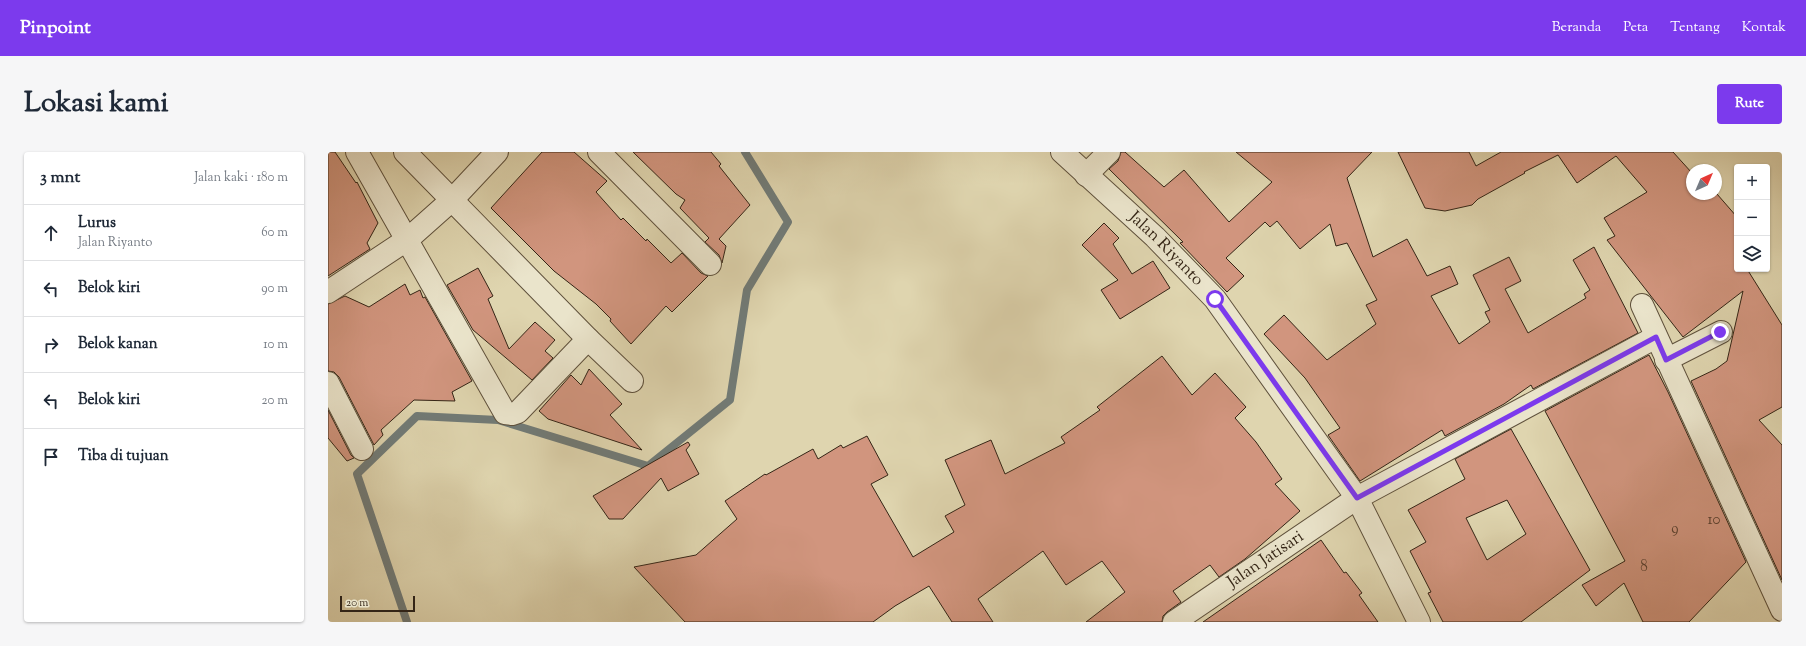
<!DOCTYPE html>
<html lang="id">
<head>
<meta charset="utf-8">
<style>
	:root { --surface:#fff; --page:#f6f6f7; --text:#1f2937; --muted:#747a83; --line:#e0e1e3; --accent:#7c3aed }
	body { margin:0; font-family:"Sorts Mill Goudy",serif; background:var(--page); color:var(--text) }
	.controls { position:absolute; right:12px; top:12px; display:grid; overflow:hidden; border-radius:4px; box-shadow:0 1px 3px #0004 }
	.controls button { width:36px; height:36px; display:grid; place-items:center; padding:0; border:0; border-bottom:1px solid var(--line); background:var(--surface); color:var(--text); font:20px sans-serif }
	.compass { position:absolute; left:1358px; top:12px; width:36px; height:36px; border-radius:50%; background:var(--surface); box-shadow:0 1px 3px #0004; rotate:44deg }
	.scale { position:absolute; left:12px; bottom:10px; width:75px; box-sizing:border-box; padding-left:4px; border:2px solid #342516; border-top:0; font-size:11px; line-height:14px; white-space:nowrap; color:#342516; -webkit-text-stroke:3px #eae4cb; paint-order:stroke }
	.stop { position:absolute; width:12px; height:12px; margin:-9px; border:3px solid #7c3aed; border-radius:50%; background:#fff }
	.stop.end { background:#7c3aed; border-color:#fff; box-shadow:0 1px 4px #0008 }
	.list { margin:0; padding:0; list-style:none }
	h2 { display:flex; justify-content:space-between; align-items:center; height:52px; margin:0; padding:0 16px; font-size:17px }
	h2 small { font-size:13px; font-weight:400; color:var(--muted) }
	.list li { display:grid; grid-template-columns:26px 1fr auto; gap:12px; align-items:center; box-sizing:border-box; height:56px; padding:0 16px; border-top:1px solid var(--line) }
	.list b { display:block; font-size:15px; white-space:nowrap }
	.list p { margin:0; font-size:13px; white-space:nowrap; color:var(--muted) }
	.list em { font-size:13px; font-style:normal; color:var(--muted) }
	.icon { flex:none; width:22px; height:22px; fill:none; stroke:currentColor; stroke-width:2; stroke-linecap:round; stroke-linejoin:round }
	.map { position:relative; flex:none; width:1454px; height:470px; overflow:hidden; border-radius:4px }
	header { display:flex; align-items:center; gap:24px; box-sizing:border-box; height:56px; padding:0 20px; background:var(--accent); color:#fff }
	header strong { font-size:19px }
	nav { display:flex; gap:22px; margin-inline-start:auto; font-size:14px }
	.intro { display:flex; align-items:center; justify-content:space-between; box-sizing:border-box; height:96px; padding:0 24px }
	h1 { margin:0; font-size:28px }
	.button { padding:10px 18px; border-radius:4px; background:var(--accent); color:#fff; font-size:14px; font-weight:700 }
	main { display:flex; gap:24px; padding:0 24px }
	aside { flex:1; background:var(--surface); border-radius:4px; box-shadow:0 1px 3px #0004 }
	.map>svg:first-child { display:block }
</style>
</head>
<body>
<header>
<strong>Pinpoint</strong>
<nav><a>Beranda</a><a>Peta</a><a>Tentang</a><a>Kontak</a></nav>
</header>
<div class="intro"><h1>Lokasi kami</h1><a class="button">Rute</a></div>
<main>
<aside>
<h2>3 mnt<small>Jalan kaki · 180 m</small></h2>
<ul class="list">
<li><svg class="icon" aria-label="ahead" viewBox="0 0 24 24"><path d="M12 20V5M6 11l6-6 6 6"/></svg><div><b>Lurus</b><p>Jalan Riyanto</p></div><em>60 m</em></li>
<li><svg class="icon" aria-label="left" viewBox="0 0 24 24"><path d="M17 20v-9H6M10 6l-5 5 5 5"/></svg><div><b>Belok kiri</b></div><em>90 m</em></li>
<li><svg class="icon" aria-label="right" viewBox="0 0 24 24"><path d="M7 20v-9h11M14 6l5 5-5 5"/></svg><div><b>Belok kanan</b></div><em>10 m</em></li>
<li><svg class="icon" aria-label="left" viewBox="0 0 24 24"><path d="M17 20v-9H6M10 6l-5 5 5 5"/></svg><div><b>Belok kiri</b></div><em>20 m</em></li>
<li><svg class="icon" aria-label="arrive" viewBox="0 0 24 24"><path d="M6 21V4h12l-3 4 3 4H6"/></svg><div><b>Tiba di tujuan</b></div></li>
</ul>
</aside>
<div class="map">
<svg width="1454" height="470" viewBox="0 0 1454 470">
	<rect width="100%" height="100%" fill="#dfd5af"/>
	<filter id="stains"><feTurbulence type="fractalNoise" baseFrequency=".005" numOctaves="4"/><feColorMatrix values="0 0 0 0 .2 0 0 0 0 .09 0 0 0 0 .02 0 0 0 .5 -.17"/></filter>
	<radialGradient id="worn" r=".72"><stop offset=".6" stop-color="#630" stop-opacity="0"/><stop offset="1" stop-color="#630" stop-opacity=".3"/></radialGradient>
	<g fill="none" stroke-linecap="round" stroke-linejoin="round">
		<path stroke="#717b77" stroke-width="8" d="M79,470l-50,-148 60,-58 81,4 150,46 82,-66 17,-110 41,-68 -43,-70"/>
	</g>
	<g fill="#d1957e" stroke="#342516" fill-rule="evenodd">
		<path d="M0,0h7l21,31 1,-1 21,41 -11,20 3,6 -42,27z"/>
		<path d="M214,0h32l33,29 -11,11 25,28 2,-2 23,23 1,-2 24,24 11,-10 19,20 7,3 -36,36 -6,-6 -35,38 -21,-23 1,-2 -15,-15 -42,-33 -63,-63z"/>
		<path d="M305,0h78l10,12 -2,2 31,39 -31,34 7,7 -4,17 -3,-8 -14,-13 4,-4 -29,-30 5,-8 -9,-6z"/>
		<path d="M793,0h4l39,35 20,-17 45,52 43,-40 -36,-30h136l-25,26 26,79 34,-18 20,37 23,-10 8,18 -27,12 28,48 31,-22 -5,-10 5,-2 -17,-35 36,-18 12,24 -16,8 23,44 58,-35 -2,-4 6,-4 -17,-30 21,-13 44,86 -105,56 -2,-4 -27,19 -59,32 -3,-6 -82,51 -32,-46 12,-7 -35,-50 -41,-44 20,-19 43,45 49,-36 -10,-19 11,-5 -30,-57 -11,3 -6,-22 -30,25 -23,-28 -7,6 -5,-5 -39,36 18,18 -17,16 -47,-49 3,-1 -74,-73 9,-8z"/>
		<path d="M1070,0h71l7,14 25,-14h172l19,21v21h25l20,23v52h10l35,56v82l-23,13 23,25v135l-91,-199 25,-12 11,-8 16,-70 -60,46 -76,-97 8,-4 -11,-18 43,-26 -31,-36 -39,27 -19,-28 -34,17 1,1 -47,26 -6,6 -27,6 -20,-3z"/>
		<path d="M776,71l15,15 -6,6 19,30 21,-13 17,27 -50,31 -19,-29 17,-10 -36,-35z"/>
		<path d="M150,116l15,28 -5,3 21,50 26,-27 20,18 -10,11 8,7 -21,22 -59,-50 -26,-45z"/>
		<path d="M77,132l5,11 10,-5 3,8 2,-1 47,84 -20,11 3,9 -41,-1 -33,30 2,5 -9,10 -35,-68 -5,-5 -6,-1v-67l17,-8 24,11z"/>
		<path d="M1321,203l19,37 78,170 -57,60h-46l-19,-39 -28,23 -14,-21 43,-24 -80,-150z"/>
		<path d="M834,204l30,39 23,-22 31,34 -11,11 21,24 26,37 -7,5 25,27 -55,48 -26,18 -9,-12 -37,26 8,11 -14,10 -4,4 -1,6h-76l39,-30 -23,-31 -36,24 -23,-34 -65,48 15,23h-41l-23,-36 -34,20 -22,16h-188l-51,-55 62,-12 41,-36 -12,-18 40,-27 1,1 47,-26 5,10 23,-14 2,3 24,-12 21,39 -17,9 42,73 41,-25 -9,-16 20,-11 -20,-45 46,-20 14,34 60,-31 -4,-6 39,-27 -3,-3z"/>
		<path d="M261,217l33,35 -12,11 32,35 -94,-31 -9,-8 32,-36 10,10z"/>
		<path d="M0,258l23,45 3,3 -7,3 -19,-23z"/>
		<path d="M1183,277l79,141 -69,52h-78l-15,-29 3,-1 -21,-41 16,-9 -18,-32 57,-31 -10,-20zM1179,348l19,34 -39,26 -21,-42z"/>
		<path d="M360,290l2,3 -4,5 13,24 -31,17 -7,-13 -38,41h-14l-16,-23z"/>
		<path d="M993,388l23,33 2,-1 16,21 -3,2 19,27h-175z"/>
	</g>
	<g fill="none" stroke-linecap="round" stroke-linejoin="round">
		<g stroke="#5f513c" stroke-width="24">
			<g id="minor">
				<path d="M29,0l148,261 7,1 6,-2 70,-73"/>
				<path d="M77,0l183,187 44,42"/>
				<path d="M271,0l111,112"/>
				<path id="s1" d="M734,0l93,85 60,62 142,199 62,124"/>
				<path d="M758,23l23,-23"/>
				<path d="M0,140l80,-53 45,-40 44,-47"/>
				<path d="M1314,153l140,305"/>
				<path d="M1338,208l55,-28"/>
				<path d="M0,231l34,66"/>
				<path id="s2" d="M846,470l183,-124 299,-161"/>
			</g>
		</g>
		<use href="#minor" stroke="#eae4cb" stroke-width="22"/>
	</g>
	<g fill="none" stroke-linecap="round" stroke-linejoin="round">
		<path stroke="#7c3aed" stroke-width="5" d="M887,147l142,199 299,-161 10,23 54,-28"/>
	</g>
	<g text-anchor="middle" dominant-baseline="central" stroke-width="3" stroke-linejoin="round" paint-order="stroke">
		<g font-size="15" fill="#5b4130">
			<text x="1386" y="368">10</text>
			<text x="1347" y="377">9</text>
			<text x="1316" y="415">8</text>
		</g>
		<g font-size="17" fill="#342516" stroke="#eae4cb">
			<text stroke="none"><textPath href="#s1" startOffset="142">Jalan Riyanto</textPath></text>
			<text stroke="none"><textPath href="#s2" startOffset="111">Jalan Jatisari</textPath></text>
		</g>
	</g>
	<rect width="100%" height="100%" filter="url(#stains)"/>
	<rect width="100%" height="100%" fill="url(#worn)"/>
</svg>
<div class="controls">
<button>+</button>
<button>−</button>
<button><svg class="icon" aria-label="layers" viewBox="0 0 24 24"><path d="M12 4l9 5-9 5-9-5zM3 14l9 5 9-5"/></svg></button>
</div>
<svg class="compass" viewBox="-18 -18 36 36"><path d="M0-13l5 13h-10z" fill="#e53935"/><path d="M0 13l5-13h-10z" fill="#747a83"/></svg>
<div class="scale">20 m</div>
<div class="stop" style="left:887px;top:147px"></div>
<div class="stop end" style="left:1392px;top:180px"></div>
</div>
</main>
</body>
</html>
